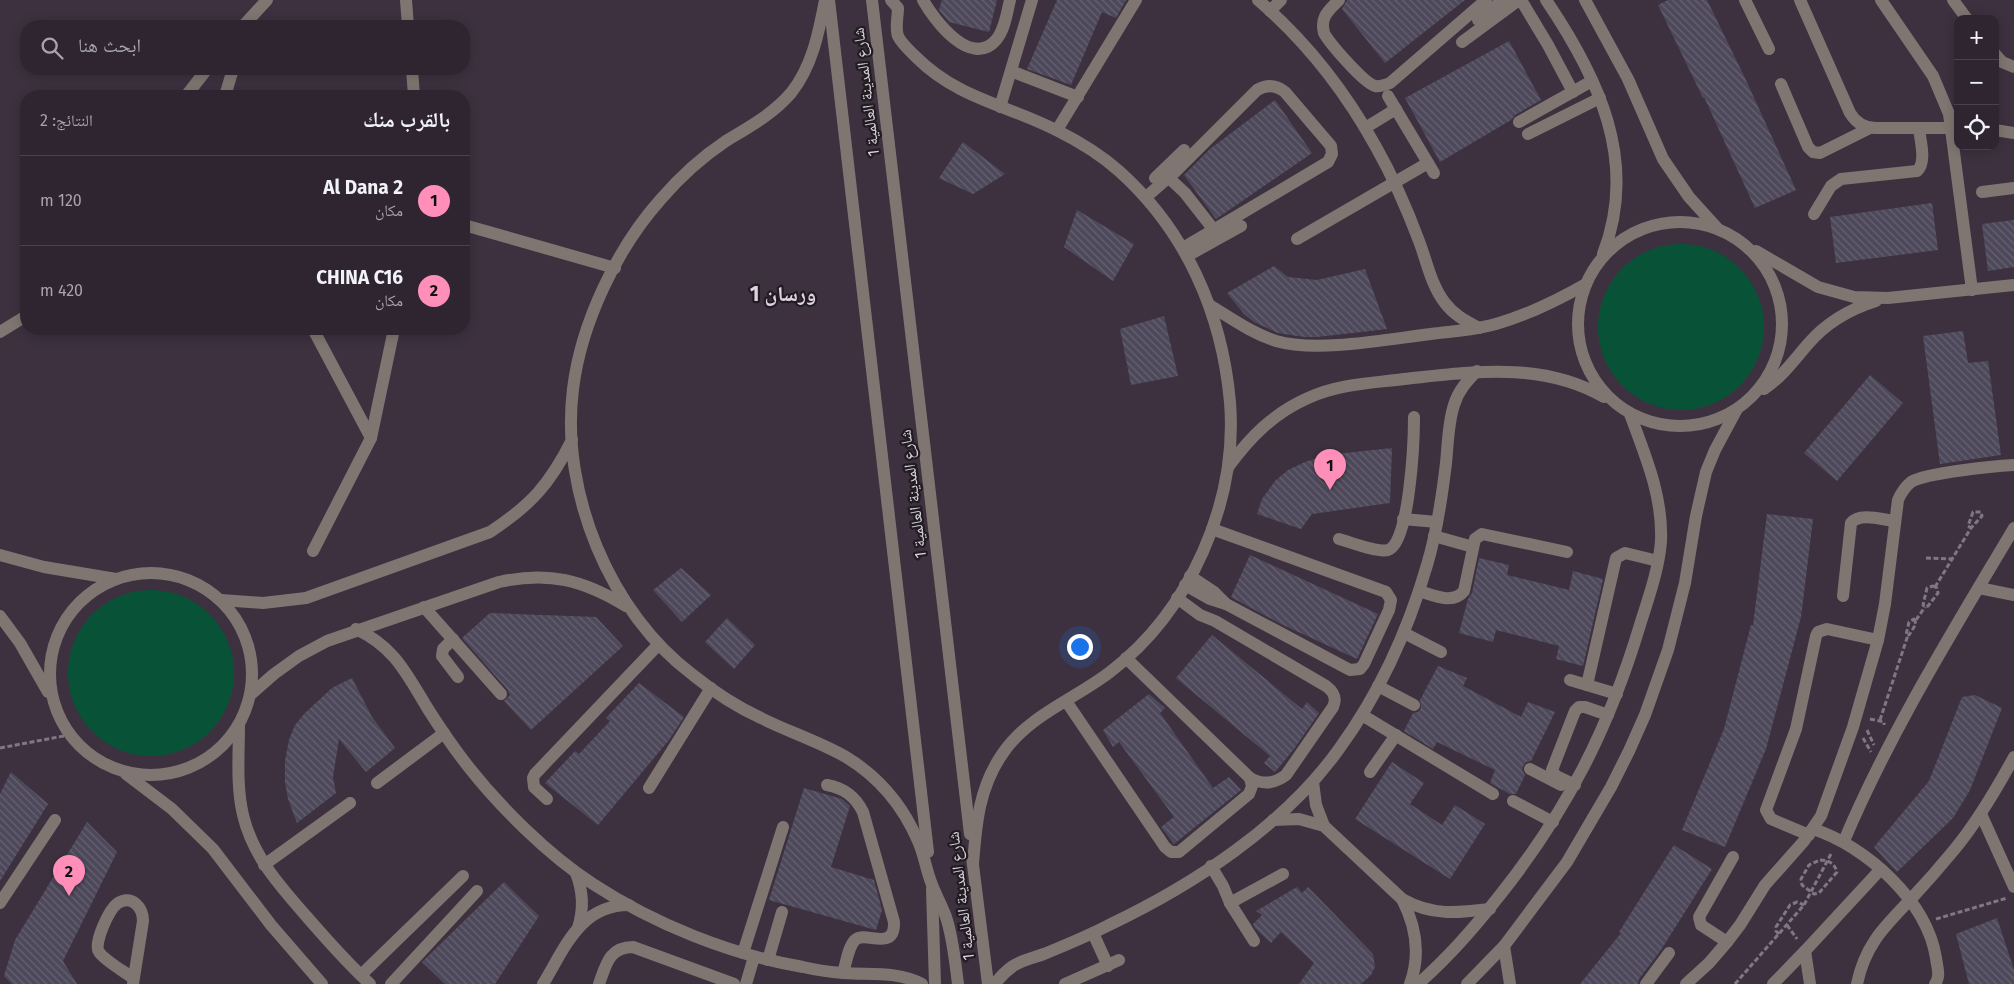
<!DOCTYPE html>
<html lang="ar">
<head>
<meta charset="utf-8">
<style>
	:root { --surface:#2e2530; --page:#362d38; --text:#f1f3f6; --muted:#a7a5ab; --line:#49424c; --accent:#ff8eb9 }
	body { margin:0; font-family:"Fira Sans","Noto Naskh Arabic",sans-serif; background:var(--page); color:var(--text); direction:rtl }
	.controls { position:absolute; right:15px; top:15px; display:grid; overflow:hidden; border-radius:10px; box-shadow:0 2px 12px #0003 }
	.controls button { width:45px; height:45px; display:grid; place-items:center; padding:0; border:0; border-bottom:1px solid var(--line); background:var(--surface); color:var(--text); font:25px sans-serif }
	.you { position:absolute; left:1079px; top:646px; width:18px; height:18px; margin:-12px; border:4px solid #fff; border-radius:50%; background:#1a73e8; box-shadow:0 0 0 8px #1a73e833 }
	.badge { display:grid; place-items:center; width:32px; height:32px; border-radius:50%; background:var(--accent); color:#111; font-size:16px; font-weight:700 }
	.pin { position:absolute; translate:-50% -41px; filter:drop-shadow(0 1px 2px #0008) }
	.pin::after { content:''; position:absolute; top:26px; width:18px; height:15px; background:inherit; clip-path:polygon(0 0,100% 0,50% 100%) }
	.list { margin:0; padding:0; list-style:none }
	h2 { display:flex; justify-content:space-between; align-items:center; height:65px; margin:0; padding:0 20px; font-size:21px }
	h2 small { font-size:16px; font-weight:400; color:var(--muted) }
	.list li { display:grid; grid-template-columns:32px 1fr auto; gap:15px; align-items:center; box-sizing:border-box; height:90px; padding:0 20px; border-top:1px solid var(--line) }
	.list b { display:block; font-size:19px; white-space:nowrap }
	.list p { margin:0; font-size:16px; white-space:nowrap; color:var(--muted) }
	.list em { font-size:16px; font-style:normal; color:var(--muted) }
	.icon { flex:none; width:28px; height:28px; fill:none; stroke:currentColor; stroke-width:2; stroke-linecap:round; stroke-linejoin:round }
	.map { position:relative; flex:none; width:2014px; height:984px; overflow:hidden; direction:ltr }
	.search { position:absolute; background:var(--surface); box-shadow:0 2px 12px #0003; left:20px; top:20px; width:450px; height:55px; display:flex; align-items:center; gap:12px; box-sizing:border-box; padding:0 18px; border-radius:20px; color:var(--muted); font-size:19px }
	.panel { position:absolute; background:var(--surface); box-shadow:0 2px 12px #0003; left:20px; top:90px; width:450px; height:245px; border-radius:20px; direction:rtl }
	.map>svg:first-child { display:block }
</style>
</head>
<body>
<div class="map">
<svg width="2014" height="984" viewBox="0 0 2014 984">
	<defs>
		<pattern id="building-back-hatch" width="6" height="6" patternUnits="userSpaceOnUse" patternTransform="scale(1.25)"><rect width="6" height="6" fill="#4d495b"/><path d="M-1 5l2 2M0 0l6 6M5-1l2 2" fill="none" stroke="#666272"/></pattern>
	</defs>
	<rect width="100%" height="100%" fill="#3d3140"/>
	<g fill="#085338">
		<circle cx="1681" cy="327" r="83"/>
		<circle cx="151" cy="673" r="83"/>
	</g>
	<g fill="url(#building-back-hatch)">
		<path d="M942,0h55l-8,32 -40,-10 -10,-12z"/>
		<path d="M1057,0h69l-10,18 -14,-6 -31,73 -44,-16z"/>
		<path d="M1347,0h118l-80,63 -43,-54z"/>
		<path d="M1668,0h39l38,78 51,112 -41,18 -51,-111 -1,1 -45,-93z"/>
		<path d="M1509,41l32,59 -26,15 -4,5 -71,42 -35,-64z"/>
		<path d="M1275,100l37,53 -96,66 -32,-44 26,-26z"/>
		<path d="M963,142l42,32 -32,20 -34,-16z"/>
		<path d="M1932,203l6,47 -102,13 -6,-46z"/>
		<path d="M1077,210l57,34 -21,37 -49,-34z"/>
		<path d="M2014,220v47l-26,4 -6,-47z"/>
		<path d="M1274,266l14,11 29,3 48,-11 22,60 -70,8h-13l-26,-4 -24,-11 -10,-8 -17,-21z"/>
		<path d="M1164,316l14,60 -47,9 -11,-56z"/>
		<path d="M1963,331l5,32 20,-2 13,94 -61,9 -17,-128z"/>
		<path d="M1870,375l33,28 -66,78 -33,-28z"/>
		<path d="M1392,448l-2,55 -78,11 -11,15 -44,-15 5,-15 13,-18 13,-11 17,-8 22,-7z"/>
		<path d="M1767,514l46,5 -12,98 -35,132 -41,98 -43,-17 42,-101 27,-104h2z"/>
		<path d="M1250,555l128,59 -21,45 -76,-35 -50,-27z"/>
		<path d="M1479,558l30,7 -2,10 62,15 4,-19 30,8 -20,87 -27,-7 3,-13 -63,-16 -3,12 -34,-9 9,-34 4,-6z"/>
		<path d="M681,568l30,27 -29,27 -29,-32z"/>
		<path d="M490,613l106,4 27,29 -92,84 -27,-29 6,-6 -3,-6 -45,-51z"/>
		<path d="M727,618l28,27 -21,24 -29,-27z"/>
		<path d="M1212,635l90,74 5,-7 12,11 -25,36 -19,23 -11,-9 6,-7 -94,-78z"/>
		<path d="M1438,666l29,12 -4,8 58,31 7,-15 27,10 -24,49 -5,1 -3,4 -1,4 3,5 -9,19h-6l-20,-11 5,-13 -58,-28 -4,7 -29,-18 9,-18 5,-1 3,-4 -1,-8z"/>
		<path d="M352,678l20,39 23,31 -29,24 -27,-33 -6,38 3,16 -39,30 -9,-24 -3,-17v-21l4,-21 6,-15 10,-12 27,-25z"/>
		<path d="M639,683l45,34 -15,23 -71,85 -53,-42 30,-32 4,3 31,-33 -4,-3z"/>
		<path d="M1149,694l16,14 -5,5 53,75 16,-11 12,13 -67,54 -13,-17 13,-10 -55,-75 -6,5 -10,-17z"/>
		<path d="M1975,695l27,13 -32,82 -17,28 -56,54 -23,-25 55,-66 33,-84z"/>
		<path d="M1392,762l32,21 -14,21 32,21 13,-20 30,19 -35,55 -95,-60z"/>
		<path d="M11,772l37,32 -48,77v-87z"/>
		<path d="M804,788l38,11 8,7 -19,61 43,13 8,30 -6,20 -107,-30z"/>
		<path d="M87,822l30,30 -54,109 14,23h-65l-8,-8 11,-36z"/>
		<path d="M1674,845l38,24 -51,81 -22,29 -1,5h-58l41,-51 -2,-1z"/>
		<path d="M504,882l35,34 -44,68h-50l-23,-22z"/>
		<path d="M1297,887l5,6 6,-6 65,67 2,13 -4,8 -10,9h-62l15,-21 -33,-31 -10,11 -16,-15 -2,-4 9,-9 -6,-4z"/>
		<path d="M1997,918l17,52v14h-45l-13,-50z"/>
	</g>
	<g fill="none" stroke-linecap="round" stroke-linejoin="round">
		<g stroke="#817784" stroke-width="3" stroke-dasharray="5 2.5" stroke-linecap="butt">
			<path d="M1926,558l26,1"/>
			<path d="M1933,586l4,2 1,5 -10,13 -3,1 -2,-2 4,-17z"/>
			<path d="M1935,587l36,-59 11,-12 -1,-4h-8l-5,14 3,2"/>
			<path d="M1914,619l2,5 -7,11h-3l3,-13z"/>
			<path d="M1916,620l9,-13"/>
			<path d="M1870,719l14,3v3"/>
			<path d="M1880,720l28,-85"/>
			<path d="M1867,730l7,15"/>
			<path d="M1863,738l8,14"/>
			<path d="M0,748l69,-13"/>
			<path d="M1820,860c9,0 15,4 17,12l-18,21 -5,1 -12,-9 -1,-6 8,-14z"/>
			<path d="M1936,919l71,-21"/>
			<path d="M1787,925l10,14"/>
			<path d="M1779,934l-3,-3v-4l14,-22 7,-3 7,3"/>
			<path d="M1735,984l69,-79 28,-53"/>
		</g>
		<g stroke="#807671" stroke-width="12">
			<path d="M406,0l2,26"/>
			<path d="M825,0c-6,32 -13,67 -34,93 -18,21 -42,34 -65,48 -24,16 -46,36 -65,58 -44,49 -80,124 -88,190 -13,103 37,224 120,286 21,17 44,32 68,43 28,14 59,24 85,39 33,20 57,49 72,84 6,13 8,28 13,41 4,12 11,23 15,35 7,21 9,44 12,67"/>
			<path d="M829,0l99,852"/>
			<path d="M872,0l98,834"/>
			<path d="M891,0l7,8c0,8 -3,20 0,28 3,7 12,15 18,21 42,42 92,48 142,74 22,11 43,24 61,40 67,60 103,142 111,231 8,100 -40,209 -120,270 -35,27 -81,43 -107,81 -24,34 -27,71 -30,111"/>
			<path d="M923,0c11,20 48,69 73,40 9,-10 11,-28 14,-40"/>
			<path d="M1258,0c49,42 87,91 118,147 17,30 31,62 43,94 8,21 12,44 26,62 9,12 21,18 34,25"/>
			<path d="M1339,0c-11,11 -19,17 -15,33 6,11 40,50 51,53 5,1 10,-1 15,-3l96,-83"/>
			<path d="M1521,0l27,45 25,47"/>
			<path d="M1546,0c52,77 93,161 57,254"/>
			<path d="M1585,0l43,79 35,80 26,38 29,32"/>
			<path d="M1745,0l24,49"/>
			<path d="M1800,0l50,113c6,10 14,15 26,15h82"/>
			<path d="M1881,0l52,76 16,38 23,176"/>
			<path d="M1953,0l14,19"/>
			<path d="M1270,11l11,-11"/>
			<path d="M1478,20l25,-20"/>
			<path d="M243,26l24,-26"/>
			<path d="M1462,42l57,-42"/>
			<path d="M1995,54l7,8 12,5"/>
			<path d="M412,69l2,27"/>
			<path d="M1011,71l67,26"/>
			<path d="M1781,84l27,63 5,5 7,1 50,-25"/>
			<path d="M186,96l21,-27"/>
			<path d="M225,96l8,-27"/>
			<path d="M1388,96l46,77"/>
			<path d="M1000,107l32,-107"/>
			<path d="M1519,122l73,-41"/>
			<path d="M1365,128l31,-19"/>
			<path d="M1057,130l79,-130"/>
			<path d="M1995,130l19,3"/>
			<path d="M1528,134l72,-36"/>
			<path d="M1168,177l17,16 29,37"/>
			<path d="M1155,178l29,-28"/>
			<path d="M1982,192l32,-4"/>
			<path d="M1146,197l29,-25 82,-82c10,-6 19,-5 28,2l46,54 1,8 -4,8 -145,86"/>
			<path d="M1814,214l17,-28 10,-7 76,-8c10,-9 3,-31 2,-43"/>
			<circle cx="1680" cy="324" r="102"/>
			<path d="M464,225l151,43"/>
			<path d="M1297,239l131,-76"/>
			<path d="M1756,251l62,36 36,10 34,1 126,-13"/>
			<path d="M1187,256l54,-30"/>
			<path d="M1209,305c22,13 42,28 67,36 41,12 113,-2 155,-7 23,-3 47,-4 68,-11 31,-9 59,-23 87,-39"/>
			<path d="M313,329l58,109"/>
			<path d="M0,332l26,-16"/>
			<path d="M1764,389c18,-12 30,-29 44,-45 18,-21 42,-35 68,-43"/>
			<path d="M1229,466c21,-29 45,-53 79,-68 30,-14 64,-15 96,-19 69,-7 138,-18 200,18"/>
			<path d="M1403,519l34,3"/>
			<path d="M1434,536l39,11"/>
			<path d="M1339,539c11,3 39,14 49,11 22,-6 26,-112 26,-133"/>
			<path d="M313,551l58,-113 23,-109"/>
			<path d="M0,555l44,12 72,12"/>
			<circle cx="151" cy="674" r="101"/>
			<path d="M1190,576l24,16 12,12"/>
			<path d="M1185,585l25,14 16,5 124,66 10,-1 4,-5 25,-54 2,-10 -5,-8 -174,-63"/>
			<path d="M1979,588l35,7"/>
			<path d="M1419,591c14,4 34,14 45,0l11,-52 7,-5 85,18"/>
			<path d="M1843,596l8,-73c9,-11 32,-3 44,-2"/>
			<path d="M221,600l42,3 43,-5 184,-66c41,-27 60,-48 82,-92"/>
			<path d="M424,607l77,87"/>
			<path d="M0,616l20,27 28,49"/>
			<path d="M356,629c39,18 51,46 72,80 12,19 25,38 39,56 33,42 81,90 126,119 61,40 138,71 210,83 13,3 27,5 41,6 26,2 54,-2 78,11"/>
			<path d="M1404,633l37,19"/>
			<path d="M453,639l-10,10 -1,7 16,21"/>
			<path d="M1126,658l124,120c13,7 24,6 36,-3l47,-68c4,-9 1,-15 -7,-21l-111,-65 -15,-6 -23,-17"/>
			<path d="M1570,680l47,14"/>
			<path d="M1587,685l29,-127 9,-5 33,8"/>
			<path d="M1378,686l36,19"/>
			<path d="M250,695l24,-21 25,-18 28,-15 172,-59c50,-11 84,-2 127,24"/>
			<path d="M1066,701l99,146 6,5h8l70,-58 3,-8 -2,-8"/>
			<path d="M1362,715l131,79"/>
			<path d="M239,724c0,30 -3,61 4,91 10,42 37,71 64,102 20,23 40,46 63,67"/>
			<path d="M1530,769l31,16"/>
			<path d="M1370,772l26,-37"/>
			<path d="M126,774l46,35 41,40 58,76 51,59"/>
			<path d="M1313,782l3,23 8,21"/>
			<path d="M377,783l67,-50"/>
			<path d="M827,785c17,3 28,11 36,27l31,110c1,31 -29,8 -39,18 -7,7 -9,24 -12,33"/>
			<path d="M1575,785l-19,-9 -4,-6 23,-59 4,-4h6l23,8"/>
			<path d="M649,788l62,-100"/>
			<path d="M547,799l-13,-12 -1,-9 2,-4 123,-129"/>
			<path d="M1513,801l40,21"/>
			<path d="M1981,814l33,73"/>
			<path d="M1273,820l26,-1 25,7 78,73c30,17 55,14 88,10"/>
			<path d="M1813,829c53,17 114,72 123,129 1,9 5,18 -1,26"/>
			<path d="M1809,835l-38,-16 -5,-9 30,-81 20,-93 2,-4 9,-3 51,11"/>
			<path d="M1844,841c46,-109 109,-210 170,-313"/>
			<path d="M972,857l16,127"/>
			<path d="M264,865l86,-62"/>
			<path d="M1211,866l12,20 7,17 24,38"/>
			<path d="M576,873c7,19 8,35 2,55"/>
			<path d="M932,889l3,95"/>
			<path d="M1402,899c14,27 19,55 8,85"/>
			<path d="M0,903l55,-83"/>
			<path d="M1230,903l53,-29"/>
			<path d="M1093,933l15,33"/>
			<path d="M1727,942l-26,-17 -2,-8 34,-60"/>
			<path d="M1504,946l6,38"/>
			<path d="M1805,951l75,-81"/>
			<path d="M743,953l40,-126"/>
			<path d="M768,960l14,-48"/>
			<path d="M361,975l102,-99"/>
			<path d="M133,984l10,-63c0,-13 -11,-27 -25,-18 -9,6 -25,41 -19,49 6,9 26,20 34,26"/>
			<path d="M391,984l86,-93"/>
			<path d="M543,984c22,-36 37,-79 86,-79"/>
			<path d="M599,984c7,-19 10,-37 34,-37l101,37"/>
			<path d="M746,984l8,-27"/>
			<path d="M995,984c5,-7 11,-13 18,-18 9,-6 20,-8 31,-12 22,-9 44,-18 65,-29 84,-40 175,-99 230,-176 40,-55 69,-118 88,-184 10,-33 15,-68 19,-102 2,-19 2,-40 8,-58 4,-14 13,-24 23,-34"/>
			<path d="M1065,984l54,-24"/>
			<path d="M1418,984c31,-27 57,-57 82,-89 67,-84 109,-167 140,-270 8,-26 19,-56 21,-84 2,-45 -16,-86 -31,-127"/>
			<path d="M1467,984l37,-38 63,-84 44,-75 18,-36 16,-36 23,-65 17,-67 11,-67 10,-44 9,-22 22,-41"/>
			<path d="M1646,984l23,-31"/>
			<path d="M1686,984l23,-21 18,-21 13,-17 25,-40 39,-44 17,-25 32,-89 25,-87 7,-36 13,-104c3,-7 7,-13 13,-18 14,-9 84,-16 103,-17"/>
			<path d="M1773,984l32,-33 5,33"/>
			<path d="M1857,984c8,-39 27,-57 54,-85 15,-16 29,-32 43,-49 24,-29 42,-60 60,-93"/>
		</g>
	</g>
	<g text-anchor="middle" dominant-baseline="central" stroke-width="4.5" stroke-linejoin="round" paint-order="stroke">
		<g font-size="16" fill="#dad2db" stroke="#211c22">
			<text transform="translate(866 92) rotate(-97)">شارع المدينة العالمية 1</text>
			<text transform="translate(913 494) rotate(-97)">شارع المدينة العالمية 1</text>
			<text transform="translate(961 896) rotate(-97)">شارع المدينة العالمية 1</text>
		</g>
		<g font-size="21" font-weight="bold" fill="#e0d0e3" stroke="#211c22">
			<text x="783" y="294">ورسان 1</text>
		</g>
	</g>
</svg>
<div class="controls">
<button>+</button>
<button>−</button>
<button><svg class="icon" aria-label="locate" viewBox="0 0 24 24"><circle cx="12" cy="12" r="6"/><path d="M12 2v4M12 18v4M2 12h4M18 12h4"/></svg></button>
</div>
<div class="you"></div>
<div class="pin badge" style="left:1330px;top:490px">1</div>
<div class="pin badge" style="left:69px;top:896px">2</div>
<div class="search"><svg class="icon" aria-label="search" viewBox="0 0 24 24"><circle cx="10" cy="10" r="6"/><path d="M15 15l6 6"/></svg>ابحث هنا</div>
<section class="panel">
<h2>بالقرب منك<small>النتائج: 2</small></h2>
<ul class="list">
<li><span class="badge">1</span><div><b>Al Dana 2</b><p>مكان</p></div><em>120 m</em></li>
<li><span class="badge">2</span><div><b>CHINA C16</b><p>مكان</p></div><em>420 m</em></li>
</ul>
</section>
</div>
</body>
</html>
